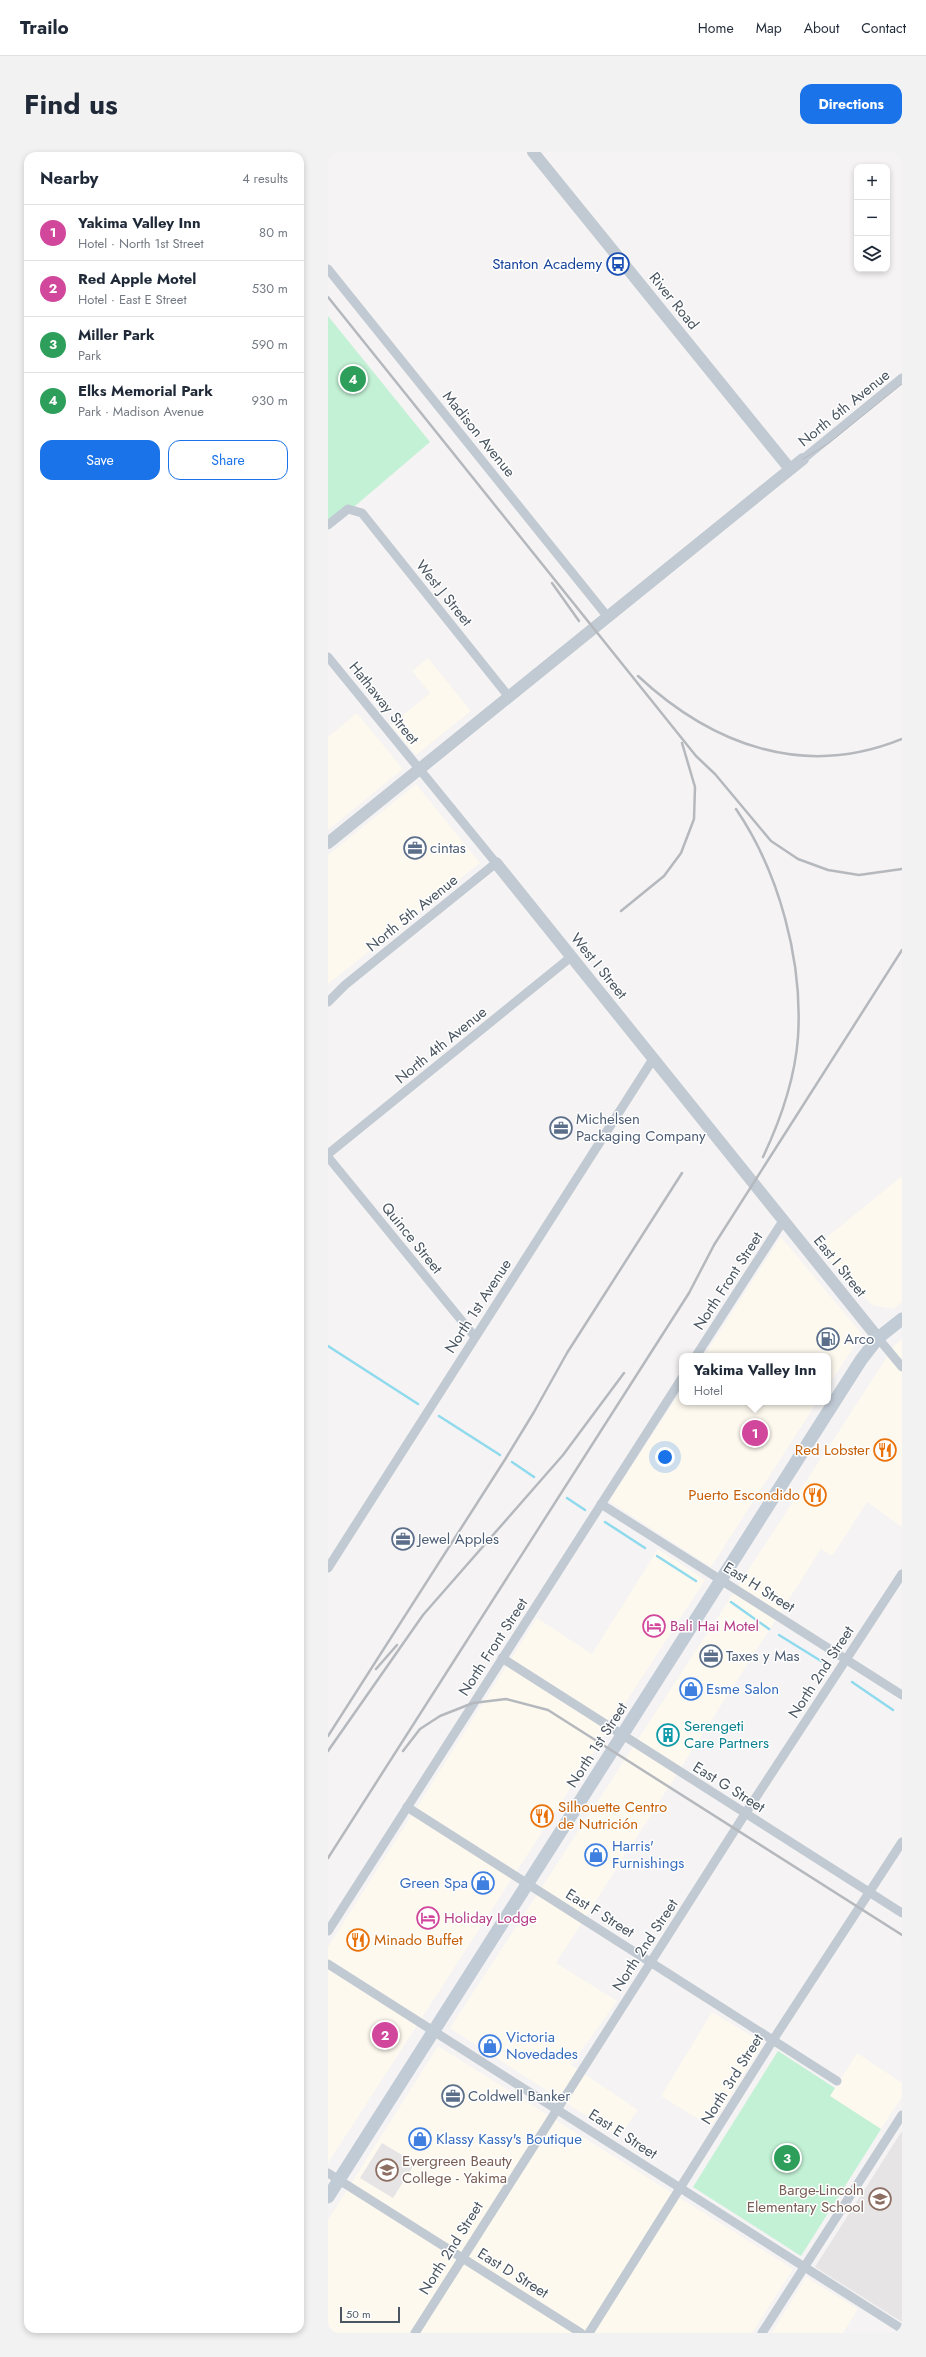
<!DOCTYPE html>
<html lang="en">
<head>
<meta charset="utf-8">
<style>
	:root { --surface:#fff; --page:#f2f2f3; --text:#1f2937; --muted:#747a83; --line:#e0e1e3; --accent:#1a73e8 }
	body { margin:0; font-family:Jost,sans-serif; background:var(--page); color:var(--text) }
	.controls { position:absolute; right:12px; top:12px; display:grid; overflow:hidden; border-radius:8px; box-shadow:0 2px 6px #0003 }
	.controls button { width:36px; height:36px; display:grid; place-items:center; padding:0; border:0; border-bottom:1px solid var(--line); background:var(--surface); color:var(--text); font:20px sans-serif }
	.scale { position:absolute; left:12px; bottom:10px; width:60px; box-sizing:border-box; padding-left:4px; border:2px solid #4a5661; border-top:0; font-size:11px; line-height:14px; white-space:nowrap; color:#4a5661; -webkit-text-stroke:3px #fff; paint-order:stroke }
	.you { position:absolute; left:337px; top:1305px; width:14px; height:14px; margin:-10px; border:3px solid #fff; border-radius:50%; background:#1a73e8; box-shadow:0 0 0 6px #1a73e833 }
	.badge { display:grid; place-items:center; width:26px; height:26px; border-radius:50%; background:var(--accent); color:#fff; font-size:13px; font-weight:700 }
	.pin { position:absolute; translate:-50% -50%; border:2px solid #fff; box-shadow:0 1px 4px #0006 }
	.popup { position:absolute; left:351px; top:1201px; width:152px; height:52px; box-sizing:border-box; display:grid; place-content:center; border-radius:8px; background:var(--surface); filter:drop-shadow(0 1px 3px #0005); font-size:13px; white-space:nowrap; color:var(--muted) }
	.popup b { font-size:15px; color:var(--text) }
	.popup::after { content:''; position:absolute; left:50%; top:100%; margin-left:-8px; border:8px solid transparent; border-top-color:var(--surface) }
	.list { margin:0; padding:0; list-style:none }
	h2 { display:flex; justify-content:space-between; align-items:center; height:52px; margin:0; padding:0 16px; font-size:17px }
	h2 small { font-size:13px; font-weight:400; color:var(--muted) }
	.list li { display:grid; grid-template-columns:26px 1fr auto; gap:12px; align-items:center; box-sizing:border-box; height:56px; padding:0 16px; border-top:1px solid var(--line) }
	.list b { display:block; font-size:15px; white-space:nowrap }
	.list p { margin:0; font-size:13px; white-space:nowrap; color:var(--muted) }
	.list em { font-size:13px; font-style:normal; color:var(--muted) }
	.actions { display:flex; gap:8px; padding:12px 16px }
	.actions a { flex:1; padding:9px 0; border:1px solid var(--accent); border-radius:12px; text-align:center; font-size:14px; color:var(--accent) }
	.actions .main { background:var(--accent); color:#fff }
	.icon { flex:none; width:22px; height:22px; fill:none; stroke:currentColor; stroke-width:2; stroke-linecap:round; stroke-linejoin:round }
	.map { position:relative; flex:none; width:574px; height:2181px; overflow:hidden; border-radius:12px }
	header { display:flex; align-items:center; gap:24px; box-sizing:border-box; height:56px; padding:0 20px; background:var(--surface); border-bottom:1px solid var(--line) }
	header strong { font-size:19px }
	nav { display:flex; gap:22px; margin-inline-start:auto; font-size:14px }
	.intro { display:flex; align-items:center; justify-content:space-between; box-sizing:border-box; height:96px; padding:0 24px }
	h1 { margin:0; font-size:28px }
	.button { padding:10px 18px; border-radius:12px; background:var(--accent); color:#fff; font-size:14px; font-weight:700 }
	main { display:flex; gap:24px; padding:0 24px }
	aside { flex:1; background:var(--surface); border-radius:12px; box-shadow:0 2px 6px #0003 }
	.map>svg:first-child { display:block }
</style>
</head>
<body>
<header>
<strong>Trailo</strong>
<nav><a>Home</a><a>Map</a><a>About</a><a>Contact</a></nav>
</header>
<div class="intro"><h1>Find us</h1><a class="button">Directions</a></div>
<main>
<aside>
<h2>Nearby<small>4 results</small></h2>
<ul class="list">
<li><span class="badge" style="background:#d1479c">1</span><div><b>Yakima Valley Inn</b><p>Hotel · North 1st Street</p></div><em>80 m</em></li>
<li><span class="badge" style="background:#d1479c">2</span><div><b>Red Apple Motel</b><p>Hotel · East E Street</p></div><em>530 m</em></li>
<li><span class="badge" style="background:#2e9e5b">3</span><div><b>Miller Park</b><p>Park</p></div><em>590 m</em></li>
<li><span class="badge" style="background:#2e9e5b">4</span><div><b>Elks Memorial Park</b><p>Park · Madison Avenue</p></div><em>930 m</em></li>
</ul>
<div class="actions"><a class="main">Save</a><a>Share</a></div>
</aside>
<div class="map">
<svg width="574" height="2181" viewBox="0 0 574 2181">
	<rect width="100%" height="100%" fill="#f5f3f3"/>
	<g fill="#fdf9ef">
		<path d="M100,506l43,53 -55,44 -25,-30 39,-32 -18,-22z"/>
		<path d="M29,561l46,56 -75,61v-93z"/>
		<path d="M88,632l64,79 -152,121v-129z"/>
		<path d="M574,1024v126l-8,7 -22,-4 -56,-59z"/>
		<path d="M453,1085l81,97 -34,52v-30h-124z"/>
		<path d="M574,1187v188l-35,-25 -35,54 -11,-7 -265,414 61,38 -46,64 67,45 -19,27 -169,-109 445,-683z"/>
		<path d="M354,1237v13h135l-106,165 -102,-66z"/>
		<path d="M330,1397l47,31 -377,583v-216l209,-329 55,36z"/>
		<path d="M384,1860l51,31 -52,84 -50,-31z"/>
		<path d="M110,1894l355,223 -41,64h-424v-113z"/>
		<path d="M529,1901l45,30v14l-21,32 -51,-33z"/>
		<path d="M478,2125l52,32 -15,24h-71z"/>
	</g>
	<g fill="#e6e4e5">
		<path d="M574,1979v191l-87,-55z"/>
		<path d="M54,1991l33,20 -22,35 -33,-20z"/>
	</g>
	<g fill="#c3f1d5">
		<path d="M0,164l102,126 -102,87z"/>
		<path d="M450,1899l57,37 -5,8 51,33 -80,127 -108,-69z"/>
	</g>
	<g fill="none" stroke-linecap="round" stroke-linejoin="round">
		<g stroke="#90daee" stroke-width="2.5">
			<path d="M0,1194l90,58"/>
			<path d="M111,1264l61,39"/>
			<path d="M184,1310l22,15"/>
			<path d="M239,1346l18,12"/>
			<path d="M277,1370l40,26"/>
			<path d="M329,1404l39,25"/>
			<path d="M403,1450l38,27"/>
			<path d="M451,1483l42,26"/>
			<path d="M524,1530l41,28"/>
		</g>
		<g stroke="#c1cad2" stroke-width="9">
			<path d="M0,117l279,347"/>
			<path d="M475,307l99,-81"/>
			<path d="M0,373l20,-16 14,4 147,184"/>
			<path d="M0,505l168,206 -151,122 -17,17"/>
			<path d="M0,1002l243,-197"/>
			<path d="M0,1005l147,180"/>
			<path d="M550,1186l24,29"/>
			<path d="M368,1204l87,-135"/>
			<path d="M273,1352l301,191"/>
			<path d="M0,1416l325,-509"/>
			<path d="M174,1506l400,255"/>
			<path d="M79,1655l430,274"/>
			<path d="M0,1779l354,-553"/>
			<path d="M0,1812l574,365"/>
			<path d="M0,2021l253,160"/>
			<path d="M87,2181l330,-519 157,-240"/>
			<path d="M261,2181l184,-293 129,-198"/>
			<path d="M434,2181l140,-218"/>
		</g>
		<g stroke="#c1cad2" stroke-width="12">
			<path d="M205,0l257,317"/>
			<path d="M0,691l475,-384"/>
			<path d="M168,711l382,475"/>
		</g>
		<path stroke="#c1cbd6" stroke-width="13" d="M0,2045l533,-837 17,-22 24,-19"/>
		<path stroke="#b5b8bd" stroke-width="1" d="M475,307l26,-16 73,-59"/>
		<g stroke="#b5b8bd" stroke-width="2.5">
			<path d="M0,145l368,459 19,18 56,67 27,18 30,11 31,5 43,-6"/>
			<path d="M224,431l27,38"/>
			<path d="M310,524c74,69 166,103 264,63"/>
			<path d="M408,657c43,63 67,152 62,228 -3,42 -17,82 -35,120"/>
			<path d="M293,759l43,-35 17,-23 13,-34 1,-32 -13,-44"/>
			<path d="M48,1517l21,-24"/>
			<path d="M0,1584l178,-278 28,-46 33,-59 115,-180"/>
			<path d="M0,1599l95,-136 140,-160 61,-82"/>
			<path d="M75,1599l17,-22 20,-13 33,-13 33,-4 42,11 354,225"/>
			<path d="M0,1706l361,-565 25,-48 188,-295"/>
		</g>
	</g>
	<defs>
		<g id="bus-ring" transform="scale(1.15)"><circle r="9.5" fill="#fff" stroke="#1a4fb4" stroke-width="1.5"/><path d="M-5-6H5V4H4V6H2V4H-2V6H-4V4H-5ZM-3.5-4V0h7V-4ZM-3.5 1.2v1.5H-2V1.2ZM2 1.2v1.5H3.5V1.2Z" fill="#1a4fb4"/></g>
		<g id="office-ring" transform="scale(1.15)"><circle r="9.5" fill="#fff" stroke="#5c6f8a" stroke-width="1.5"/><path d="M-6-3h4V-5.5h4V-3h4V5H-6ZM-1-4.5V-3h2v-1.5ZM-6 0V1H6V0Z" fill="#5c6f8a"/></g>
		<g id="fuel-ring" transform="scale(1.15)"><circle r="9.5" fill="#fff" stroke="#5c6f8a" stroke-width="1.5"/><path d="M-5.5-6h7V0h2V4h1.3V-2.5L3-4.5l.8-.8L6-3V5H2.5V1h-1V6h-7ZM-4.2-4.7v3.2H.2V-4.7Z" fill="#5c6f8a"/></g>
		<g id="restaurant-ring" transform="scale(1.15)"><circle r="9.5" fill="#fff" stroke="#e8710a" stroke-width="1.5"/><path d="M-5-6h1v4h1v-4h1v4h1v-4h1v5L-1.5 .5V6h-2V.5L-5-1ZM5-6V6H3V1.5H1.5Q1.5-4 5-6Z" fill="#e8710a"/></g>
		<g id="hotel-ring" transform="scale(1.15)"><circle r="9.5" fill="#fff" stroke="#d1479c" stroke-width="1.5"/><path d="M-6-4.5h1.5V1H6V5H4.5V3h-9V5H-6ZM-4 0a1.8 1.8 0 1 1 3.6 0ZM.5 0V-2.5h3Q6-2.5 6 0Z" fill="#d1479c"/></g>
		<g id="shop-ring" transform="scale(1.15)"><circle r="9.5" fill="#fff" stroke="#3f7fe0" stroke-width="1.5"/><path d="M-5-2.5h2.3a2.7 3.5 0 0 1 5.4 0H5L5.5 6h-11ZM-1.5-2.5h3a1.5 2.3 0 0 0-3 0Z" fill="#3f7fe0"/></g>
		<g id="building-ring" transform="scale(1.15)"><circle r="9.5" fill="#fff" stroke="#0f9aa8" stroke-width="1.5"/><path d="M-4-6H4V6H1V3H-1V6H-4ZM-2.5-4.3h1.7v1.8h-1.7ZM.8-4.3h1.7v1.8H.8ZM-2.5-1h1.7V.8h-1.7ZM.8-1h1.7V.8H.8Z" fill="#0f9aa8"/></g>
		<g id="university-ring" transform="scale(1.15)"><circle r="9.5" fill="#fff" stroke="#8d6e63" stroke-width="1.5"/><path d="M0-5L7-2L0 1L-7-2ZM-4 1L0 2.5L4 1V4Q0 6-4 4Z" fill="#8d6e63"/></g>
		<g id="school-ring" transform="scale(1.15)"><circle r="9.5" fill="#fff" stroke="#8d6e63" stroke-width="1.5"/><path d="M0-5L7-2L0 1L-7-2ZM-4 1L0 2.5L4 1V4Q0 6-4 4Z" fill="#8d6e63"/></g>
	</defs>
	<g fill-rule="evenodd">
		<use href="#bus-ring" x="290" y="112"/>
		<use href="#office-ring" x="87" y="696"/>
		<use href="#office-ring" x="233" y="976"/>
		<use href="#fuel-ring" x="500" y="1187"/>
		<use href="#restaurant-ring" x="557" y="1298"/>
		<use href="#restaurant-ring" x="487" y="1343"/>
		<use href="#office-ring" x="75" y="1387"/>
		<use href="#hotel-ring" x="326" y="1474"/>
		<use href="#office-ring" x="383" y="1504"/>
		<use href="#shop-ring" x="363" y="1537"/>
		<use href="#building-ring" x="340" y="1583"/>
		<use href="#restaurant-ring" x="214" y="1664"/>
		<use href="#shop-ring" x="268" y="1703"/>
		<use href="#shop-ring" x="155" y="1731"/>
		<use href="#hotel-ring" x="100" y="1766"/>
		<use href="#restaurant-ring" x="30" y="1788"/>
		<use href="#shop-ring" x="162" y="1894"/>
		<use href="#office-ring" x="125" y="1944"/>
		<use href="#shop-ring" x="92" y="1987"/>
		<use href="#university-ring" x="59" y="2018"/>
		<use href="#school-ring" x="552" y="2047"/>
	</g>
	<g text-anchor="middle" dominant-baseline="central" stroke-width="3" stroke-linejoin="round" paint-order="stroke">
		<g font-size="15" fill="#164399" stroke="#fff" text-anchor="end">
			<text x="274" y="112">Stanton Academy</text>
		</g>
		<g font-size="15" fill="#4a5661" stroke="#fff">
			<text transform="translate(346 149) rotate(51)">River Road</text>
			<text transform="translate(516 256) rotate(-39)">North 6th Avenue</text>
			<text transform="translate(151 282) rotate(51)">Madison Avenue</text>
			<text transform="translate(116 441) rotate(51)">West J Street</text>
			<text transform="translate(56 551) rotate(51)">Hathaway Street</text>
			<text transform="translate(84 761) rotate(-39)">North 5th Avenue</text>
			<text transform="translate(271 814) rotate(51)">West I Street</text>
			<text transform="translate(113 893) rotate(-39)">North 4th Avenue</text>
			<text transform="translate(84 1086) rotate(51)">Quince Street</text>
			<text transform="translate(512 1114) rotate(51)">East I Street</text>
			<text transform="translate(400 1129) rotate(-57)">North Front Street</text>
			<text transform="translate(150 1154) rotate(-57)">North 1st Avenue</text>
			<text transform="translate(431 1435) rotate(32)">East H Street</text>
			<text transform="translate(165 1495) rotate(-57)">North Front Street</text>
			<text transform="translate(493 1520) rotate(-57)">North 2nd Street</text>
			<text transform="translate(269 1593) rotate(-57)">North 1st Street</text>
			<text transform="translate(401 1635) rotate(32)">East G Street</text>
			<text transform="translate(272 1761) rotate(32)">East F Street</text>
			<text transform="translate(317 1793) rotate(-57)">North 2nd Street</text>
			<text transform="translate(404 1927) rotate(-58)">North 3rd Street</text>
			<text transform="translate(295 1982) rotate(33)">East E Street</text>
			<text transform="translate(123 2096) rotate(-58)">North 2nd Street</text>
			<text transform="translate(185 2121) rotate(32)">East D Street</text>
		</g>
		<g font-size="15" fill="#4e5e75" stroke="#fff" text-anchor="start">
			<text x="102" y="696">cintas</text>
			<text x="248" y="967">Michelsen<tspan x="248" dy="17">Packaging Company</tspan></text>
			<text x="516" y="1187">Arco</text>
			<text x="90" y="1387">Jewel Apples</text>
			<text x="398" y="1504">Taxes y Mas</text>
			<text x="140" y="1944">Coldwell Banker</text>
		</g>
		<g font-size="15" fill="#c56008" stroke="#fff" text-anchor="end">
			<text x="542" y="1298">Red Lobster</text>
			<text x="472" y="1343">Puerto Escondido</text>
			<text x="230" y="1655" text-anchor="start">Silhouette Centro<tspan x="230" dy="17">de Nutrición</tspan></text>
			<text x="46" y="1788" text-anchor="start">Minado Buffet</text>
		</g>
		<g font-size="15" fill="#b23c85" stroke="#fff" text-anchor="start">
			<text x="342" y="1474">Bali Hai Motel</text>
			<text x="116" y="1766">Holiday Lodge</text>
		</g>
		<g font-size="15" fill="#366cbe" stroke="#fff" text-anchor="start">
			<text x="378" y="1537">Esme Salon</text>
			<text x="284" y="1694">Harris'<tspan x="284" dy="17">Furnishings</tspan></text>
			<text x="140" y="1731" text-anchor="end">Green Spa</text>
			<text x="178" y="1885">Victoria<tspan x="178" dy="17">Novedades</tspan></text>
			<text x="108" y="1987">Klassy Kassy's Boutique</text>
		</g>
		<g font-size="15" fill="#0d838f" stroke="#fff" text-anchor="start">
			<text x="356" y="1574">Serengeti<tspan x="356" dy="17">Care Partners</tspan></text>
		</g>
		<g font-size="15" fill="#785e54" stroke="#fff" text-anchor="start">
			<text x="74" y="2009">Evergreen Beauty<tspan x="74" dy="17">College - Yakima</tspan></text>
			<text x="536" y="2038" text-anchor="end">Barge-Lincoln<tspan x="536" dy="17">Elementary School</tspan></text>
		</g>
	</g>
</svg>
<div class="controls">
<button>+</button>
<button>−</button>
<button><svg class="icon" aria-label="layers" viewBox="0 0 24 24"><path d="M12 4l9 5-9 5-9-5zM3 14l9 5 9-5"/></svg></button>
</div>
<div class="scale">50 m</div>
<div class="you"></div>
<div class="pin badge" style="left:427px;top:1281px;background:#d1479c">1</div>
<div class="popup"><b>Yakima Valley Inn</b>Hotel</div>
<div class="pin badge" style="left:57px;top:1883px;background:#d1479c">2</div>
<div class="pin badge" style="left:459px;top:2006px;background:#2e9e5b">3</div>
<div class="pin badge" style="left:25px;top:227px;background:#2e9e5b">4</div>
</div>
</main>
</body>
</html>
